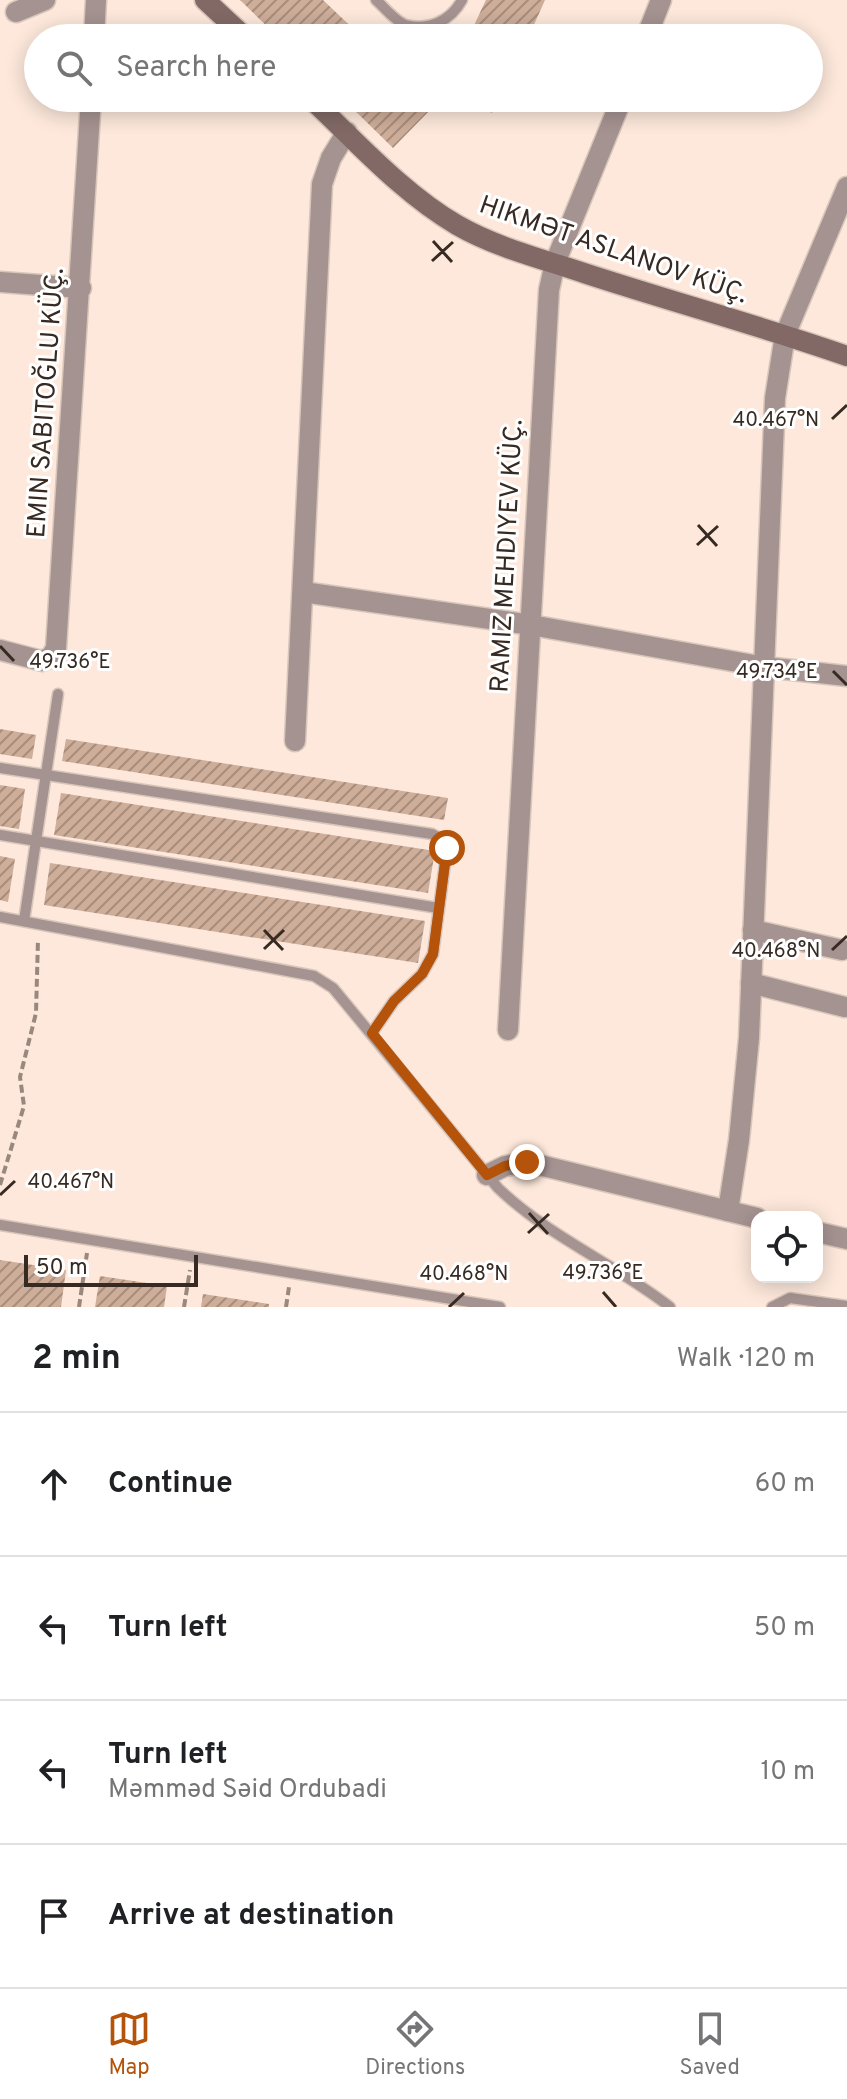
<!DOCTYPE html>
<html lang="en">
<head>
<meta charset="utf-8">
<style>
	:root { --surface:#fff; --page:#f2f2f2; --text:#202124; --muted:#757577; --line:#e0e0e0; --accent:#b45309 }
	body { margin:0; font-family:Overpass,sans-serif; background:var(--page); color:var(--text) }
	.controls { position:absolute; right:24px; bottom:24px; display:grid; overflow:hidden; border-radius:16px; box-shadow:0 4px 20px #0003 }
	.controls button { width:72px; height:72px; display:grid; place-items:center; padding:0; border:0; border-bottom:2px solid var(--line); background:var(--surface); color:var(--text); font:40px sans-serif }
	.scale { position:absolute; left:24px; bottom:20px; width:174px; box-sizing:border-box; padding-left:8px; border:4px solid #372a22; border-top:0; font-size:22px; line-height:28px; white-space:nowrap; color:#372a22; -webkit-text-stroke:6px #fff; paint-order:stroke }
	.stop { position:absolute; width:24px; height:24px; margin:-18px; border:6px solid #b45309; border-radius:50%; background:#fff }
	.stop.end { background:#b45309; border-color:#fff; box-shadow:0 2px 8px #0008 }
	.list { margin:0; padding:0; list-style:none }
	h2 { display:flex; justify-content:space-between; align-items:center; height:104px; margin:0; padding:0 32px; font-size:34px }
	h2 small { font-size:26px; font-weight:400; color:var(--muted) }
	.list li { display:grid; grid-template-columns:52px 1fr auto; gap:24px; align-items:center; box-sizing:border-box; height:144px; padding:0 32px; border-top:2px solid var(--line) }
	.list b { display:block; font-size:30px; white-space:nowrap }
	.list p { margin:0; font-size:26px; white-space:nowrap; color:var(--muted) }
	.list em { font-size:26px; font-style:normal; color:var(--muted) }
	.icon { flex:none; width:44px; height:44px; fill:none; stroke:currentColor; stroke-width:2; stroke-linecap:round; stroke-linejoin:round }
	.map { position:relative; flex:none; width:847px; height:1307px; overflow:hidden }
	.search { position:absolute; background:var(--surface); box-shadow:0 4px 20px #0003; left:24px; right:24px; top:24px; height:88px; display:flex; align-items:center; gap:20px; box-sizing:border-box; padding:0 28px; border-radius:44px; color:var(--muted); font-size:30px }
	.sheet { height:680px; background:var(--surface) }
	nav { display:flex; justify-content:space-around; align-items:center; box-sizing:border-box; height:112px; border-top:2px solid var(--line); background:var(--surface); font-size:22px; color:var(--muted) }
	nav a { display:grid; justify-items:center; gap:4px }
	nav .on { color:var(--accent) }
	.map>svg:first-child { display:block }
</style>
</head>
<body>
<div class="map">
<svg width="847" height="1307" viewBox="0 0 847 1307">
	<defs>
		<pattern id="building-hatch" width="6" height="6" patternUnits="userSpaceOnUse" patternTransform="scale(2)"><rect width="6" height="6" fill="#cead99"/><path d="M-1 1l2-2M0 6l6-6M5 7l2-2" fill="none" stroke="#a88d7c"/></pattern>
	</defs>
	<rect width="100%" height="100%" fill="#fde8db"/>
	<g fill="url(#building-hatch)">
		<path d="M240,0h83l40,38h-84z"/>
		<path d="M486,0h59l-17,38h-60z"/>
		<path d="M342,98h83l8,9 -40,41z"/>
		<path d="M460,98h39l-7,15z"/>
		<path d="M0,729l36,6 -4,24 -32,-5z"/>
		<path d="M66,739l382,59 -4,22 -382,-59z"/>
		<path d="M0,785l25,4 -6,40 -19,-3z"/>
		<path d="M61,793l374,58 -7,42 -374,-58z"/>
		<path d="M0,856l15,3 -7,43 -8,-2z"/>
		<path d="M50,863l375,58 -7,42 -374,-58z"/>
		<path d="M0,1260l66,10 -5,37h-61z"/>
		<path d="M100,1276l67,10 -3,21h-69z"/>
		<path d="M203,1294l66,10v3h-68z"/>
	</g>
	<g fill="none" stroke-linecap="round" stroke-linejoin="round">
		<g stroke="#d9c6ba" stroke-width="13">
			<g id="lane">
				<path d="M376,0c8,7 20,22 30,25 24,6 45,-5 56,-25"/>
				<path d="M0,768l432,66 11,6 4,8 -14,106 -11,20 -28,27 -22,32"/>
				<path d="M0,835l438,73"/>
				<path d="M0,917l314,59 19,12 165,200c51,49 117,76 172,119"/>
				<path d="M24,921l34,-227"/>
				<path d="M0,1225l500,82"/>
				<path d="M772,1307l18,-9 57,8"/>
			</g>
		</g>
		<g stroke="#d9c6ba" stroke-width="23">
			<g id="street">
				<path d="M16,12l29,-12"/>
				<path d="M94,38l2,-38"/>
				<path d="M646,38l15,-38"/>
				<path d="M0,282l81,6"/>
				<path d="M303,592l228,33 234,42 82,9"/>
				<path d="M0,650l42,11 9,-4 5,-9 35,-550"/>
				<path d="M295,741l27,-557 9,-26 16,-26"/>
				<path d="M753,930l89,20"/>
				<path d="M751,983l94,24"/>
				<path d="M508,1030l41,-740 6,-27 67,-165"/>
				<path d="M487,1175l18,-9 22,-4 230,56"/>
				<path d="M728,1211l11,-71 10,-102 26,-640 10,-63 62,-148"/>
				<path d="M817,1232l30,7"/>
			</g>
		</g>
		<g stroke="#d9c6ba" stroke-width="23">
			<g id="secondary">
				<path d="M205,0l41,38"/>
				<path d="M310,98c46,43 92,95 147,127 40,23 86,34 130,49 86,28 174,52 260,82"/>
			</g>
		</g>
		<g stroke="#99887d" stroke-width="4" stroke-dasharray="8 4" stroke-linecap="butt">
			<path d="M0,1185l24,-79 -4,-29 16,-64 2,-74"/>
			<path d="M79,1307l8,-54"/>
			<path d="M184,1307l6,-37"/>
			<path d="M286,1307l3,-20"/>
		</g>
		<use href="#lane" stroke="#a59391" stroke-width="10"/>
		<use href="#street" stroke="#a59391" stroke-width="20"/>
		<use href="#secondary" stroke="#826966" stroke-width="20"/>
	</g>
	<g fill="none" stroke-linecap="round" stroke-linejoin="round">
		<path stroke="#b45309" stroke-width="10" d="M447,848l-14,106 -11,20 -28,27 -22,32 115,142 18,-9 22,-4"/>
	</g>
	<path fill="none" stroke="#372a22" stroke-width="3" d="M433,241l19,21M432,261l21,-19M832,419l15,-14M698,525l19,21M697,545l21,-19M0,646l14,15M833,671l14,14M264,930l19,20M264,949l20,-19M832,950l15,-14M0,1195l15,-14M529,1213l19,21M528,1233l21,-19M603,1292l13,15M449,1307l15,-14"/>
	<g text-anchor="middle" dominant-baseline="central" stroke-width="6" stroke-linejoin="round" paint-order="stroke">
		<g font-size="26" fill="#372a22" stroke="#fff">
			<text transform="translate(613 251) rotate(19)">HIKMƏT ASLANOV KÜÇ.</text>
			<text transform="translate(47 403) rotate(-86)">EMIN SABITOĞLU KÜÇ.</text>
			<text transform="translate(508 556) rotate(-87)">RAMIZ MEHDIYEV KÜÇ.</text>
		</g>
	</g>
	<g font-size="20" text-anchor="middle" fill="#372a22" stroke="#fff" stroke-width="6" stroke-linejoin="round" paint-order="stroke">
		<text x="776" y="426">40.467°N</text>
		<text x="70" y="668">49.736°E</text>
		<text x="777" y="678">49.734°E</text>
		<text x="776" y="957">40.468°N</text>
		<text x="71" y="1188">40.467°N</text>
		<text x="603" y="1279">49.736°E</text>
		<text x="464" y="1280">40.468°N</text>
	</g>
</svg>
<div class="controls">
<button><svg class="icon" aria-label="locate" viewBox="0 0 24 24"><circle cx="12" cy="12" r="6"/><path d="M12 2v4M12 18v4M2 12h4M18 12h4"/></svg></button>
</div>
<div class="scale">50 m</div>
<div class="stop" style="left:447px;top:848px"></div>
<div class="stop end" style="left:527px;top:1162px"></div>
<div class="search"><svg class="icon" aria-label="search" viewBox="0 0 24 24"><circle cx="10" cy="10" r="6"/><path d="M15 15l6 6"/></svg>Search here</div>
</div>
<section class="sheet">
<h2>2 min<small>Walk · 120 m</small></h2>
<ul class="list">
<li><svg class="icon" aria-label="ahead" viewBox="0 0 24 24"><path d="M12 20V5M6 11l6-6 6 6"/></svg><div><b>Continue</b></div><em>60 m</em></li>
<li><svg class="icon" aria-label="left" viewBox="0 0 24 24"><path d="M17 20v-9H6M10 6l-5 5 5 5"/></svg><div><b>Turn left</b></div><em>50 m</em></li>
<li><svg class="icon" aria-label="left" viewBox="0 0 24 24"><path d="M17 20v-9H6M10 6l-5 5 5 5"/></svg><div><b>Turn left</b><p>Məmməd Səid Ordubadi</p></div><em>10 m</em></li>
<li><svg class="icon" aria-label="arrive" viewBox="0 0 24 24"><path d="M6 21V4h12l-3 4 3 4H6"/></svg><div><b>Arrive at destination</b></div></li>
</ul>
</section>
<nav>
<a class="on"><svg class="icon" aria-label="map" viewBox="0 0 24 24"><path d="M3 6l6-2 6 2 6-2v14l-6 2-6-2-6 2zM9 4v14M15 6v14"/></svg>Map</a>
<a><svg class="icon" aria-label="directions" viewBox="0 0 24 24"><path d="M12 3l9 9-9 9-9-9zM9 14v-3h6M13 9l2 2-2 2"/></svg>Directions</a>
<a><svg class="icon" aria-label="saved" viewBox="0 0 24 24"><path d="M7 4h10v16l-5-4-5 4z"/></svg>Saved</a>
</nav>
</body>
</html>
